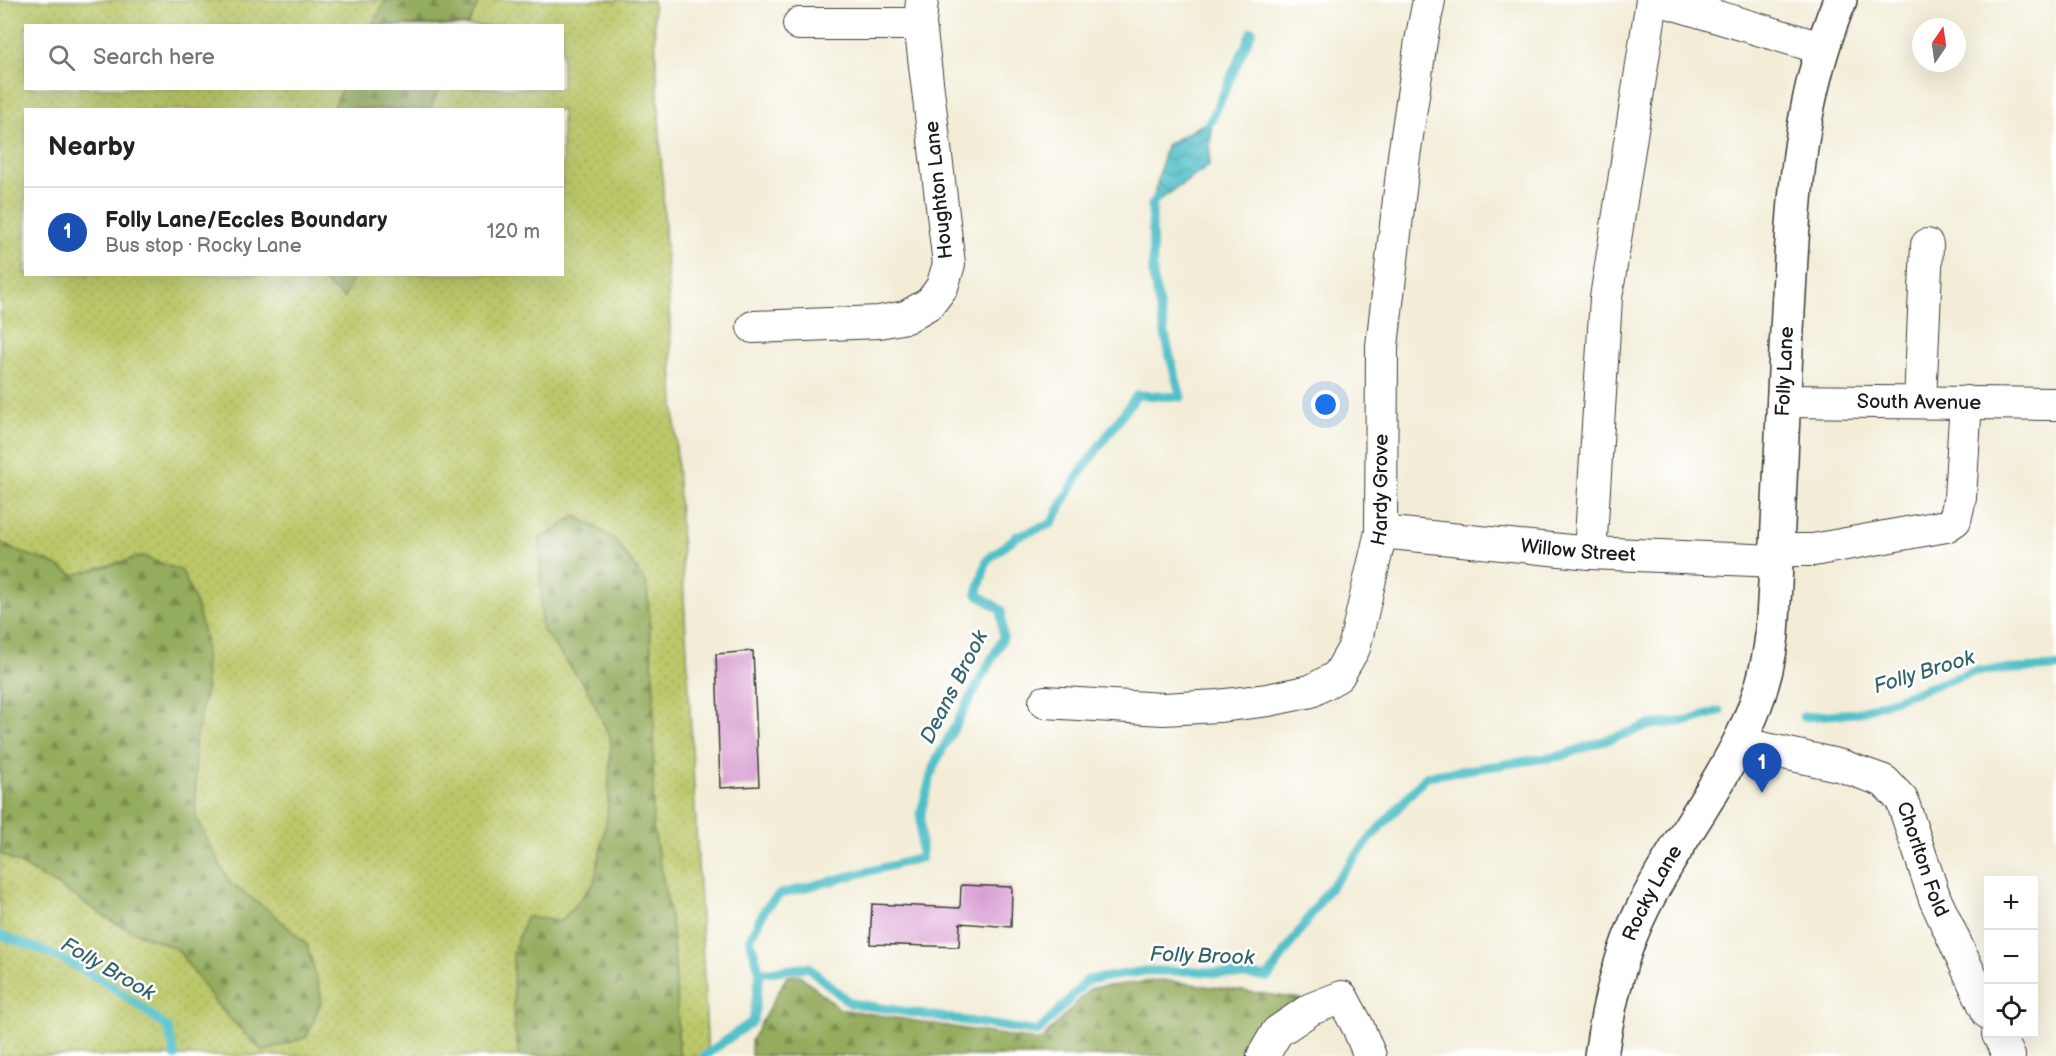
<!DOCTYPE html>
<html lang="en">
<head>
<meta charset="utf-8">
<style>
	:root { --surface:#fff; --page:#f2f2f2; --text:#222; --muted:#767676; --line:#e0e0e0; --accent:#d1495b }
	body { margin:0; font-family:"Balsamiq Sans",sans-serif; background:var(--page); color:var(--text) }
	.controls { position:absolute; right:18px; bottom:18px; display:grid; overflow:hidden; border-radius:0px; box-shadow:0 6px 24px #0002 }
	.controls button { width:54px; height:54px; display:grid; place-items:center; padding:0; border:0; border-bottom:2px solid var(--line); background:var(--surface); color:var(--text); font:30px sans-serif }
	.compass { position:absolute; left:1912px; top:18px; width:54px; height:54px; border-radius:50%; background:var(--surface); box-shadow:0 6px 24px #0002; rotate:13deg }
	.you { position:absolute; left:1326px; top:405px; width:21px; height:21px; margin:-15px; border:4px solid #fff; border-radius:50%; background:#1a73e8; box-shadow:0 0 0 9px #1a73e833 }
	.badge { display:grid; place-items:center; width:39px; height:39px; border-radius:50%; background:var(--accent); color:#fff; font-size:20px; font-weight:700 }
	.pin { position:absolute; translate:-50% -50px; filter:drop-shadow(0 2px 3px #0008) }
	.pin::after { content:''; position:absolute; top:32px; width:21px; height:18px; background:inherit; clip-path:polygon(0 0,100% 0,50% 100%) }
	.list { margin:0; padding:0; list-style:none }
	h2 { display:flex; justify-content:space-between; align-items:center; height:78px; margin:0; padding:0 24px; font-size:26px }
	h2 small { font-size:20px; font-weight:400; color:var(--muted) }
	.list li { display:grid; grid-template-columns:39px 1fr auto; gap:18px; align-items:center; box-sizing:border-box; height:90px; padding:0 24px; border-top:2px solid var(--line) }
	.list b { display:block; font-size:22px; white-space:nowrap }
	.list p { margin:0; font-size:20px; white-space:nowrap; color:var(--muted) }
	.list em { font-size:20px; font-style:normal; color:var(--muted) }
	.icon { flex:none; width:33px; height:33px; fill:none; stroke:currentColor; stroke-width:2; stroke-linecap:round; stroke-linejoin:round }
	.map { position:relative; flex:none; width:2056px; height:1056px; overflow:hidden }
	.search { position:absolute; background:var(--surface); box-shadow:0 6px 24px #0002; left:24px; top:24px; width:540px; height:66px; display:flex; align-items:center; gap:15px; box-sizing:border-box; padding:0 21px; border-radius:0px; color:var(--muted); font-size:22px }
	.panel { position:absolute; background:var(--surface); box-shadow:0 6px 24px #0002; left:24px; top:108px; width:540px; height:168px; border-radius:0px }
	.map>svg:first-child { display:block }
</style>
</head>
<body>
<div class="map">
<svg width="2056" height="1056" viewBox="0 0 2056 1056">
	<defs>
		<pattern id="green-dots" width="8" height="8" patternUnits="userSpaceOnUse" patternTransform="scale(1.5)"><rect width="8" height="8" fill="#bbc769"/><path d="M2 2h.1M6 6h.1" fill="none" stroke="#a0aa5a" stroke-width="1.8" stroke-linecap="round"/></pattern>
		<pattern id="forest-firs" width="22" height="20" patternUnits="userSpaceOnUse" patternTransform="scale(1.5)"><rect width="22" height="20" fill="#94ac5d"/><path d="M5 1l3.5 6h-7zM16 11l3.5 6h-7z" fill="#788b4c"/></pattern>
		<pattern id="water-waves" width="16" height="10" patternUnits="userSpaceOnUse" patternTransform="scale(1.5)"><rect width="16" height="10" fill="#51bfc8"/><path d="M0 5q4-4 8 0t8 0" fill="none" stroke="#429aa2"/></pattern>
	</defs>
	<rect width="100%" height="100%" fill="#fff"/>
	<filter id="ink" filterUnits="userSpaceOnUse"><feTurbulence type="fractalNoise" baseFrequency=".0167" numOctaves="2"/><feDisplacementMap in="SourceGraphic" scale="12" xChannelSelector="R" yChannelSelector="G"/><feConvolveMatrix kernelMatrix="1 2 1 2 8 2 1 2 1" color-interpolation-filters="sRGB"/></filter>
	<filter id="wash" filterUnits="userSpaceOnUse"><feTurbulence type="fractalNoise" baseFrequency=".008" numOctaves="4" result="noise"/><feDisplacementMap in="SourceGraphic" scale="24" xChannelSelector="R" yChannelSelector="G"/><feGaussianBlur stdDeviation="1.35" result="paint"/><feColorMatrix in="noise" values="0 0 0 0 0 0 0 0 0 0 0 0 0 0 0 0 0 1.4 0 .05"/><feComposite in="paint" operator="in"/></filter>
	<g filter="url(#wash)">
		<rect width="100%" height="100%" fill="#f3edd8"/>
		<path fill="url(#green-dots)" stroke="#6c7242" stroke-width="1.5" fill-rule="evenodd" d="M0,0h653l55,1056h-708zM26,26h536v62h-536zM26,110h536v164h-536z"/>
		<g fill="url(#forest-firs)" stroke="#58643c" stroke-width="1.5">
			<path d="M386,0h94l-12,25h-96z"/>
			<path d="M341,89v-1l98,1 -9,20h-96z"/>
			<path d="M315,275h39l-10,23z"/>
			<path d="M576,516l38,22 33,46 7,108 -1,135 18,94 5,58 3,77h-160l-5,-31 -1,-72 13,-36 35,4 33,-38 13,-65 4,-79 -24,-50 -46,-61 -1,-89z"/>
			<path d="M0,542l14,8 36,12 24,13 68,-19 40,15 13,30 10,36 1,53 -11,52 1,75 34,66 39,27 38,35 15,54 -15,38 -44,15 -45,-46 -41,-57 -59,-24 -58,-38 -60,-34z"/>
			<path d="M800,975l40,34 200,32 51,-53 70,-8 141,19 -48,42 -8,15h-495v-15l36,-65z"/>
		</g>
		<path fill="url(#water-waves)" stroke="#366e72" stroke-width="1.5" d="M1212,119l-3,47 -57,39 14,-60z"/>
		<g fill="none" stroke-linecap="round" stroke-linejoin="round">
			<g stroke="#51bfc8" stroke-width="9">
				<path d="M1205,128l7,-9 40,-88"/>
				<path d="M1803,717l53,-4 119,-42 81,-4"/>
				<path d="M0,935l40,14 28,13 37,20 35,24 28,22 7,28"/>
				<path d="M760,973l-10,-34 15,-30 15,-15 141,-36v-46l13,-47 69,-127 -2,-28 -24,-16 10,-34 30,-24 34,-12 28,-50 58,-79 44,2 -11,-40 -17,-81 -1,-71 6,-9"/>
				<path d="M704,1056l49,-35 7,-48 48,-6 42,36 188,29 50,-52 57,-9h49l74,6 57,-83 49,-60 53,-58 133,-20 90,-31 38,-4 32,-10"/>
			</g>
		</g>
		<g id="blocks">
			<g fill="#daa2d4">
				<path d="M753,651l6,135 -39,2 -4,-134z"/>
				<path d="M961,885l51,2 -1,40 -51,-4 -1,24 -89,-3 2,-40 88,4z"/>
			</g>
		</g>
	</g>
	<g filter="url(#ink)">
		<use href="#blocks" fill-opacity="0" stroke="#3c3b38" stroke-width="1.5"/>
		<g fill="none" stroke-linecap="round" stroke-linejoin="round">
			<g stroke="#3c3b38" stroke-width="34">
				<g id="minor">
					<path d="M1661,0l160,48"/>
					<path d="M799,24h121"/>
					<path d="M753,327l126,-5 27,-5 24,-14 12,-16 7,-23 -29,-240 2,-24"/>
					<path id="s1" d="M1783,401l273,3"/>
					<path d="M1920,402l7,-157"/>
					<path id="s2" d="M1381,532l209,21 186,8"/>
					<path d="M1777,550h36l133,-24 9,-6 5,-22 6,-96"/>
					<path d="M1590,553l16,-255 46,-298"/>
					<path id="s3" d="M1045,702l118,7 55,-3 50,-6 43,-9 27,-15 16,-28 27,-116 1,-186 22,-190 17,-115 8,-41"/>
					<path id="s4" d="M1740,743l102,23 42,15 18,19 33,99 53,114"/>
					<path d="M1998,1034l11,22"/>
					<path d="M1263,1056l14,-24 34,-23 31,-12 16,30 12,29"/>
				</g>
			</g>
			<g stroke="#3c3b38" stroke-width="36">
				<g id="major">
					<path id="s5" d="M1601,1056c7,-50 18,-99 40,-144 46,-96 119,-166 131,-277 7,-107 10,-215 16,-323 6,-109 9,-209 52,-312"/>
				</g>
			</g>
			<use href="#minor" stroke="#fff" stroke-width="32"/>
			<use href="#major" stroke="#fff" stroke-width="33"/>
		</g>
	</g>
	<g text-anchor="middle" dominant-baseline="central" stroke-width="5" stroke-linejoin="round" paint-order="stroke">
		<g font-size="20" fill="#1c1c1c" stroke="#fff">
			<text transform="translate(939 190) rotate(-96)">Houghton Lane</text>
			<text stroke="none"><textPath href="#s5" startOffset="723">Folly Lane</textPath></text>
			<text stroke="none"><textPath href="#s1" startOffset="136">South Avenue</textPath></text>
			<text stroke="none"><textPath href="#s3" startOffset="492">Hardy Grove</textPath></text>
			<text stroke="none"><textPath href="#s2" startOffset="198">Willow Street</textPath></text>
			<text stroke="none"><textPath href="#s4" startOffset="238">Chorlton Fold</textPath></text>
			<text stroke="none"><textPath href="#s5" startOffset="172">Rocky Lane</textPath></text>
		</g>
		<g font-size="21" font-style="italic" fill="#346569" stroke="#fff">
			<text transform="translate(1924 672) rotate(-17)">Folly Brook</text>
			<text transform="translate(954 687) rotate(-63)">Deans Brook</text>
			<text transform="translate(1202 956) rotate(2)">Folly Brook</text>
			<text transform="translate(108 969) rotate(30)">Folly Brook</text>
		</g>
	</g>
</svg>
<div class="controls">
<button>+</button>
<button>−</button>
<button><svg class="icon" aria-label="locate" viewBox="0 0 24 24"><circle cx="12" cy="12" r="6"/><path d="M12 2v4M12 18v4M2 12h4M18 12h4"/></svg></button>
</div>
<svg class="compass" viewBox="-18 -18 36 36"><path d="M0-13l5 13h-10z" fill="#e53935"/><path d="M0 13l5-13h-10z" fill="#767676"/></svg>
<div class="you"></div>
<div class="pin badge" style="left:1762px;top:793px;background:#1a4fb4">1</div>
<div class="search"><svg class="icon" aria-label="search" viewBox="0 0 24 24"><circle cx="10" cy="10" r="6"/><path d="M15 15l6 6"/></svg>Search here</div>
<section class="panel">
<h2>Nearby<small></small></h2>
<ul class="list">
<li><span class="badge" style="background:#1a4fb4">1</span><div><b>Folly Lane/Eccles Boundary</b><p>Bus stop · Rocky Lane</p></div><em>120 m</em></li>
</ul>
</section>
</div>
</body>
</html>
